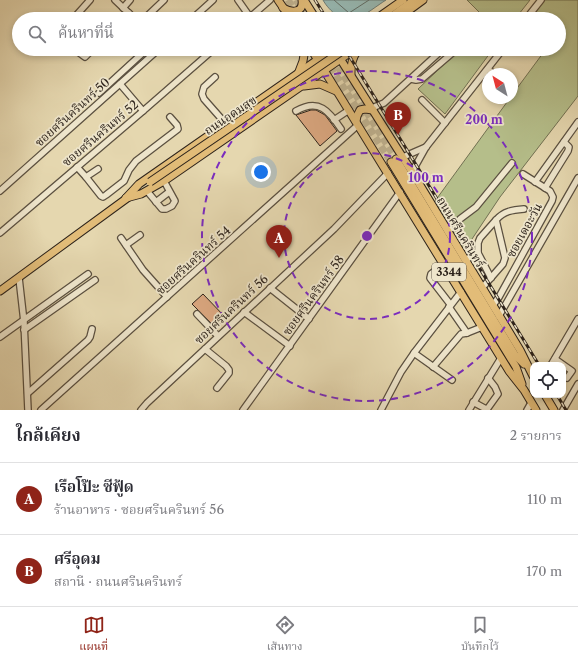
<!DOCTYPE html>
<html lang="th">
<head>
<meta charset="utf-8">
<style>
	:root { --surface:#fff; --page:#f2f2f3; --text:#2b2b33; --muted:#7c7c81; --line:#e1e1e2; --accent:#8f2418 }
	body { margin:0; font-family:"Libre Caslon Text","Noto Serif Thai",serif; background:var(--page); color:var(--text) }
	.controls { position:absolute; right:12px; bottom:12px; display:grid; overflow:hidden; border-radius:8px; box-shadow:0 2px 6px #0003 }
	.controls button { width:36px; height:36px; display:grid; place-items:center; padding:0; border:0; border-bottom:1px solid var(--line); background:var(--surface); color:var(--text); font:20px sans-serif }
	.compass { position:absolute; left:482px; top:68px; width:36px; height:36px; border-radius:50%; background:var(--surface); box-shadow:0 2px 6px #0003; rotate:324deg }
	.you { position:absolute; left:261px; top:172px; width:14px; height:14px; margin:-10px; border:3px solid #fff; border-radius:50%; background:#1a73e8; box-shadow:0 0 0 6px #1a73e833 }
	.badge { display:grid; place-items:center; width:26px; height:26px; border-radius:50%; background:var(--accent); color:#fff; font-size:13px; font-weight:700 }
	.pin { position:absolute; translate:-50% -33px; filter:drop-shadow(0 1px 2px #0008) }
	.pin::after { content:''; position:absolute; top:21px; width:14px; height:12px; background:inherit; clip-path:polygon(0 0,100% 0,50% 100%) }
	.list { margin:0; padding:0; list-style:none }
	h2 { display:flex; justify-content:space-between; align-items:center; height:52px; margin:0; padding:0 16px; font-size:17px }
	h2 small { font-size:13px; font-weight:400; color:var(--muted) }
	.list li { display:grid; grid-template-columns:26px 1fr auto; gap:12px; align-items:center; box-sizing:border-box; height:72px; padding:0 16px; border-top:1px solid var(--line) }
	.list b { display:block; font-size:15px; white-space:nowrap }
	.list p { margin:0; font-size:13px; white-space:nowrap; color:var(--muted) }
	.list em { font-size:13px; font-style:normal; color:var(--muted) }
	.icon { flex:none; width:22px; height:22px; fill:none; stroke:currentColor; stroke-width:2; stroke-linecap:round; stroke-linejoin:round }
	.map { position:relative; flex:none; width:578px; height:410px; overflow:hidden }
	.search { position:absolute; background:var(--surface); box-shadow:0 2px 6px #0003; left:12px; right:12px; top:12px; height:44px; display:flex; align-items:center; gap:10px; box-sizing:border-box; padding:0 14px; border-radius:22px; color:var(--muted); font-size:15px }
	.sheet { height:196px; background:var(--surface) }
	nav { display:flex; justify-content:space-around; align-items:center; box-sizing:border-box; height:56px; border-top:1px solid var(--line); background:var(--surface); font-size:11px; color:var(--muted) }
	nav a { display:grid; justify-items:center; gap:2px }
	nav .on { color:var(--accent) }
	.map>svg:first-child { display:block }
</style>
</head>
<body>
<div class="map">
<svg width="578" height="410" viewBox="0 0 578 410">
	<rect width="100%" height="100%" fill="#e5d7af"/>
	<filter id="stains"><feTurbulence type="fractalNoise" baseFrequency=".005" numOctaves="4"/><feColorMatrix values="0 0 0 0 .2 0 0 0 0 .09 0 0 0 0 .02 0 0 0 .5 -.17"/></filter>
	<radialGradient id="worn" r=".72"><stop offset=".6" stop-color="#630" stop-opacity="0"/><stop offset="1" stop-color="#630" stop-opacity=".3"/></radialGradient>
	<g fill="#b5be8a" stroke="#717052">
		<path d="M467,0h63l-15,19h-29z"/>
		<path d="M543,0h35v96l-78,101 -36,54 -29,-50 75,-103h2v-3l34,-46h13v-18l2,-2 -2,-1v-9h-17l-8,-4z"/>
		<path d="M460,49h33l-48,65 -27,-25z"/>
	</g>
	<path fill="#97b8b2" stroke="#6d7c76" d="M323,0h63c-8,5 -22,16 -30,19 -13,4 -27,-8 -33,-19z"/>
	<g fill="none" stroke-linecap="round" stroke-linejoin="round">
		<path stroke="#626e66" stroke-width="1" d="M334,0l15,13 20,-13"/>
	</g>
	<g fill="#dda982" stroke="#2d231b">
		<path d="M311,110h5l9,5 12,16 -17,15 -24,-31z"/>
		<path d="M203,294l23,24 -10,10 -24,-24z"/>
	</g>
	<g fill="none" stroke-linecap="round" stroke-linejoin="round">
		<g stroke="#c0b391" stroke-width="7" stroke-dasharray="7 3.5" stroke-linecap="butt">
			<path d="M288,0l12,19"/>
			<path d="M296,0l12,19"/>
			<path d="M319,49l72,113"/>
			<path d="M327,49l69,110"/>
		</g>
		<g stroke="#5b5040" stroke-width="8">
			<g id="minor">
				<path d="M115,0l20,19"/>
				<path d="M238,0l12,17"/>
				<path d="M123,8l7,-8"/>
				<path d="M73,19l17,-19"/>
				<path d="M123,19l6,-6"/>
				<path d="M144,19l20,-19"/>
				<path d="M192,19l21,-19"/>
				<path d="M248,19l22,-19"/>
				<path d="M526,19l15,-19"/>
				<path d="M74,49l11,8 8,-8"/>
				<path d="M488,69l6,5"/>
				<path d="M215,77l-11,10 -2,7 2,5 22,25"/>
				<path d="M411,79l5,1 6,-1 35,-30"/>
				<path d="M120,84l23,27"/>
				<path d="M99,93l48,-44"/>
				<path d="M422,100l23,23"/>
				<path d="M372,108l12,-5 59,-54"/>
				<path d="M296,111c23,-13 33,0 45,18"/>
				<path d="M334,120l15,-10"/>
				<path d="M403,157l23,-10"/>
				<path d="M77,167l9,10 12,-8"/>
				<path d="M412,172l14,-25 77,-98"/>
				<path d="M86,177l15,19 2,1 3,-2 18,-14 5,-11 7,-9 42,-32 -1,-4 -7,-8"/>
				<path d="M535,182l43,-60"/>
				<path d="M545,188l23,-37 1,-4 -5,-5"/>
				<path d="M0,191l159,-142"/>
				<path d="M147,191l15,18h4l6,-3 3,-5 -11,-20"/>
				<path d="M156,202l13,-10"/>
				<path d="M448,232l12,-13 16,-12 36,-44"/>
				<path d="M0,233l143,-122 71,-62"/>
				<path d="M121,238l22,32 24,27"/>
				<path d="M126,245l14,-10"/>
				<path d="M478,253l13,25"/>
				<path d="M465,260l13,-7v-10l2,-5 16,-18"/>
				<path d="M444,264l-13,10 -1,4 20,26"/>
				<path d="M19,278l5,44 4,88"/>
				<path d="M270,288l39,31"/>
				<path d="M482,288l21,-24 2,-6 -9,-38c8,-9 16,-10 28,-11"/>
				<path d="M493,305l6,-8 53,-96 1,-4 -3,-6 -27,-17"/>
				<path d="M449,307l18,26"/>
				<path d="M244,312l46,34"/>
				<path d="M197,314l21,22"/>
				<path d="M499,316l79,-138"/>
				<path d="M24,330l71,-50"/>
				<path d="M0,337l88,-63"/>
				<path d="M205,349l21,17 3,4v3l-12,15"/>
				<path d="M414,353l38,27"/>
				<path d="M555,359l17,12 -5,7"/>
				<path d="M551,365l27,-46"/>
				<path d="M433,367l28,-33 6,-1 15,-6"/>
				<path d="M28,393l60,-53 2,-3 2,-8"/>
				<path d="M473,402l13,7 2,-1 10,-14 -3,-7 -7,-9"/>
				<path d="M41,410l317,-285"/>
				<path d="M141,410l6,-7 187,-174 54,-56"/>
				<path d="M243,410l157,-218"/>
				<path d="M381,410l20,-38 13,-19 47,-61"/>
				<path d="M469,410l32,-52"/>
				<path d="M527,410l4,-7"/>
				<path d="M563,410l15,-26"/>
			</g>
		</g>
		<g stroke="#2d231b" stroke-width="9">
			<g id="major">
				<path d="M278,0l13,19"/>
				<path d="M304,0l12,19"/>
				<path d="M283,8c9,5 21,5 19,-8"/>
				<path d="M376,19l27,-19"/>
				<path d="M388,19l26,-19"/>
				<path d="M397,19l26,-19"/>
				<path d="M311,49l190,309 8,13 15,19 12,20"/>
				<path d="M334,49l78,123 108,178 13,26"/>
				<path d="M298,74l5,-13 2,-12"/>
				<path d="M351,74c0,-10 1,-16 7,-24"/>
				<path d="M304,86l16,-2 16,7"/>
				<path d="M356,121l1,-5 3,-6 5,-1 8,1"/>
				<path d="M396,159l119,196 9,9"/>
				<path d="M391,162l125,205 6,17"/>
				<path d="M126,198l15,-4 23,-13 191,-132"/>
				<path d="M126,198l13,-14 194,-135"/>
				<path d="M0,291l130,-95"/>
				<path d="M545,395l9,15"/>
			</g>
		</g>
		<use href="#minor" stroke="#eee5cb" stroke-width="5.5"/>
		<use href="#major" stroke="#e2bc78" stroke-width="7"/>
		<g stroke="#2d231b" stroke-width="3">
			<g id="rail">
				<path d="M315,0l12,19"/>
				<path d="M345,49l194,316"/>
				<path d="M557,395l9,15"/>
			</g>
		</g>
		<use href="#rail" stroke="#eee5cb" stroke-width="1.5" stroke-dasharray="4.5" stroke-linecap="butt"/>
		<g stroke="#2d231b" stroke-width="9" stroke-linecap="butt">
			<path id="major-bridge" d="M150,182l195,-133"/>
		</g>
		<use href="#major-bridge" stroke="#e2bc78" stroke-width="7"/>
	</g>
	<g fill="none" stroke="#7b2cbf" stroke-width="2" stroke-dasharray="7 5">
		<circle cx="367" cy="236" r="83"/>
		<circle cx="367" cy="236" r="165"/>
	</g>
	<g text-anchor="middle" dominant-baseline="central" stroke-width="3.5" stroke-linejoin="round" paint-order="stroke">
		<rect fill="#eee5cb" stroke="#675d50" stroke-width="1" x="432" y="263" width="34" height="18" rx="3"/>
		<g font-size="11" font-weight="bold" fill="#2d231b">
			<text x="449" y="272">3344</text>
		</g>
		<g font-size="12" fill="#2d231b" stroke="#eee5cb">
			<text transform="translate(72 112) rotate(-42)">ซอยศรีนครินทร์ 50</text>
			<text transform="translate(230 115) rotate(-34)">ถนนอุดมสุข</text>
			<text transform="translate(100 133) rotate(-40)">ซอยศรีนครินทร์ 52</text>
			<text transform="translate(524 230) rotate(-61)">ซอยเดอะวัน</text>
			<text transform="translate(461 232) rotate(59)">ถนนศรีนครินทร์</text>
			<text transform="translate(193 260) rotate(-42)">ซอยศรีนครินทร์ 54</text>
			<text transform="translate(313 295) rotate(-54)">ซอยศรีนครินทร์ 58</text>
			<text transform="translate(231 309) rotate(-43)">ซอยศรีนครินทร์ 56</text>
		</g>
	</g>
	<circle cx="367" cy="236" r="6" fill="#7b2cbf" stroke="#eee5cb" stroke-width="2"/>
	<g font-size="12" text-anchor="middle" font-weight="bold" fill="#7b2cbf" stroke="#eee5cb" stroke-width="3.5" stroke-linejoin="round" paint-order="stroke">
		<text x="484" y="124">200 m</text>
		<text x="426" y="182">100 m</text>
	</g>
	<rect width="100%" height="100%" filter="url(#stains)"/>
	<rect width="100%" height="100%" fill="url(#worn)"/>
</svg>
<div class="controls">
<button><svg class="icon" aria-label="locate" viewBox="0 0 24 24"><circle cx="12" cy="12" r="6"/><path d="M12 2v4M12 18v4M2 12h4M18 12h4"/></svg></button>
</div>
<svg class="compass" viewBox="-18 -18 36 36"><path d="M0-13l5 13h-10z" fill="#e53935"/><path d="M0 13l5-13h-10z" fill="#7c7c81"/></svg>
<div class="you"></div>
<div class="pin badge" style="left:279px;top:258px">A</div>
<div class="pin badge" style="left:398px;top:135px">B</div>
<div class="search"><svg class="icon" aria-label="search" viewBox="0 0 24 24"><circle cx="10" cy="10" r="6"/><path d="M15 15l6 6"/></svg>ค้นหาที่นี่</div>
</div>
<section class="sheet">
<h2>ใกล้เคียง<small>2 รายการ</small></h2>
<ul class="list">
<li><span class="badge">A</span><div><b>เรือโป๊ะ ซีฟู้ด</b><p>ร้านอาหาร · ซอยศรีนครินทร์ 56</p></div><em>110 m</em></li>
<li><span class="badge">B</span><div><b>ศรีอุดม</b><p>สถานี · ถนนศรีนครินทร์</p></div><em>170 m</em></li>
</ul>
</section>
<nav>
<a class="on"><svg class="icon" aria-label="map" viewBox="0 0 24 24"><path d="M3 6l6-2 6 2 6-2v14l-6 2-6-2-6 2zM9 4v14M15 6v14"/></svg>แผนที่</a>
<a><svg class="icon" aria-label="directions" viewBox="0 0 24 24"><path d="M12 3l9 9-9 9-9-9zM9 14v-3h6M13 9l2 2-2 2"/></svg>เส้นทาง</a>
<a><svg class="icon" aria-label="saved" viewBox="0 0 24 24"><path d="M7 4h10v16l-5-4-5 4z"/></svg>บันทึกไว้</a>
</nav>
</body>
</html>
